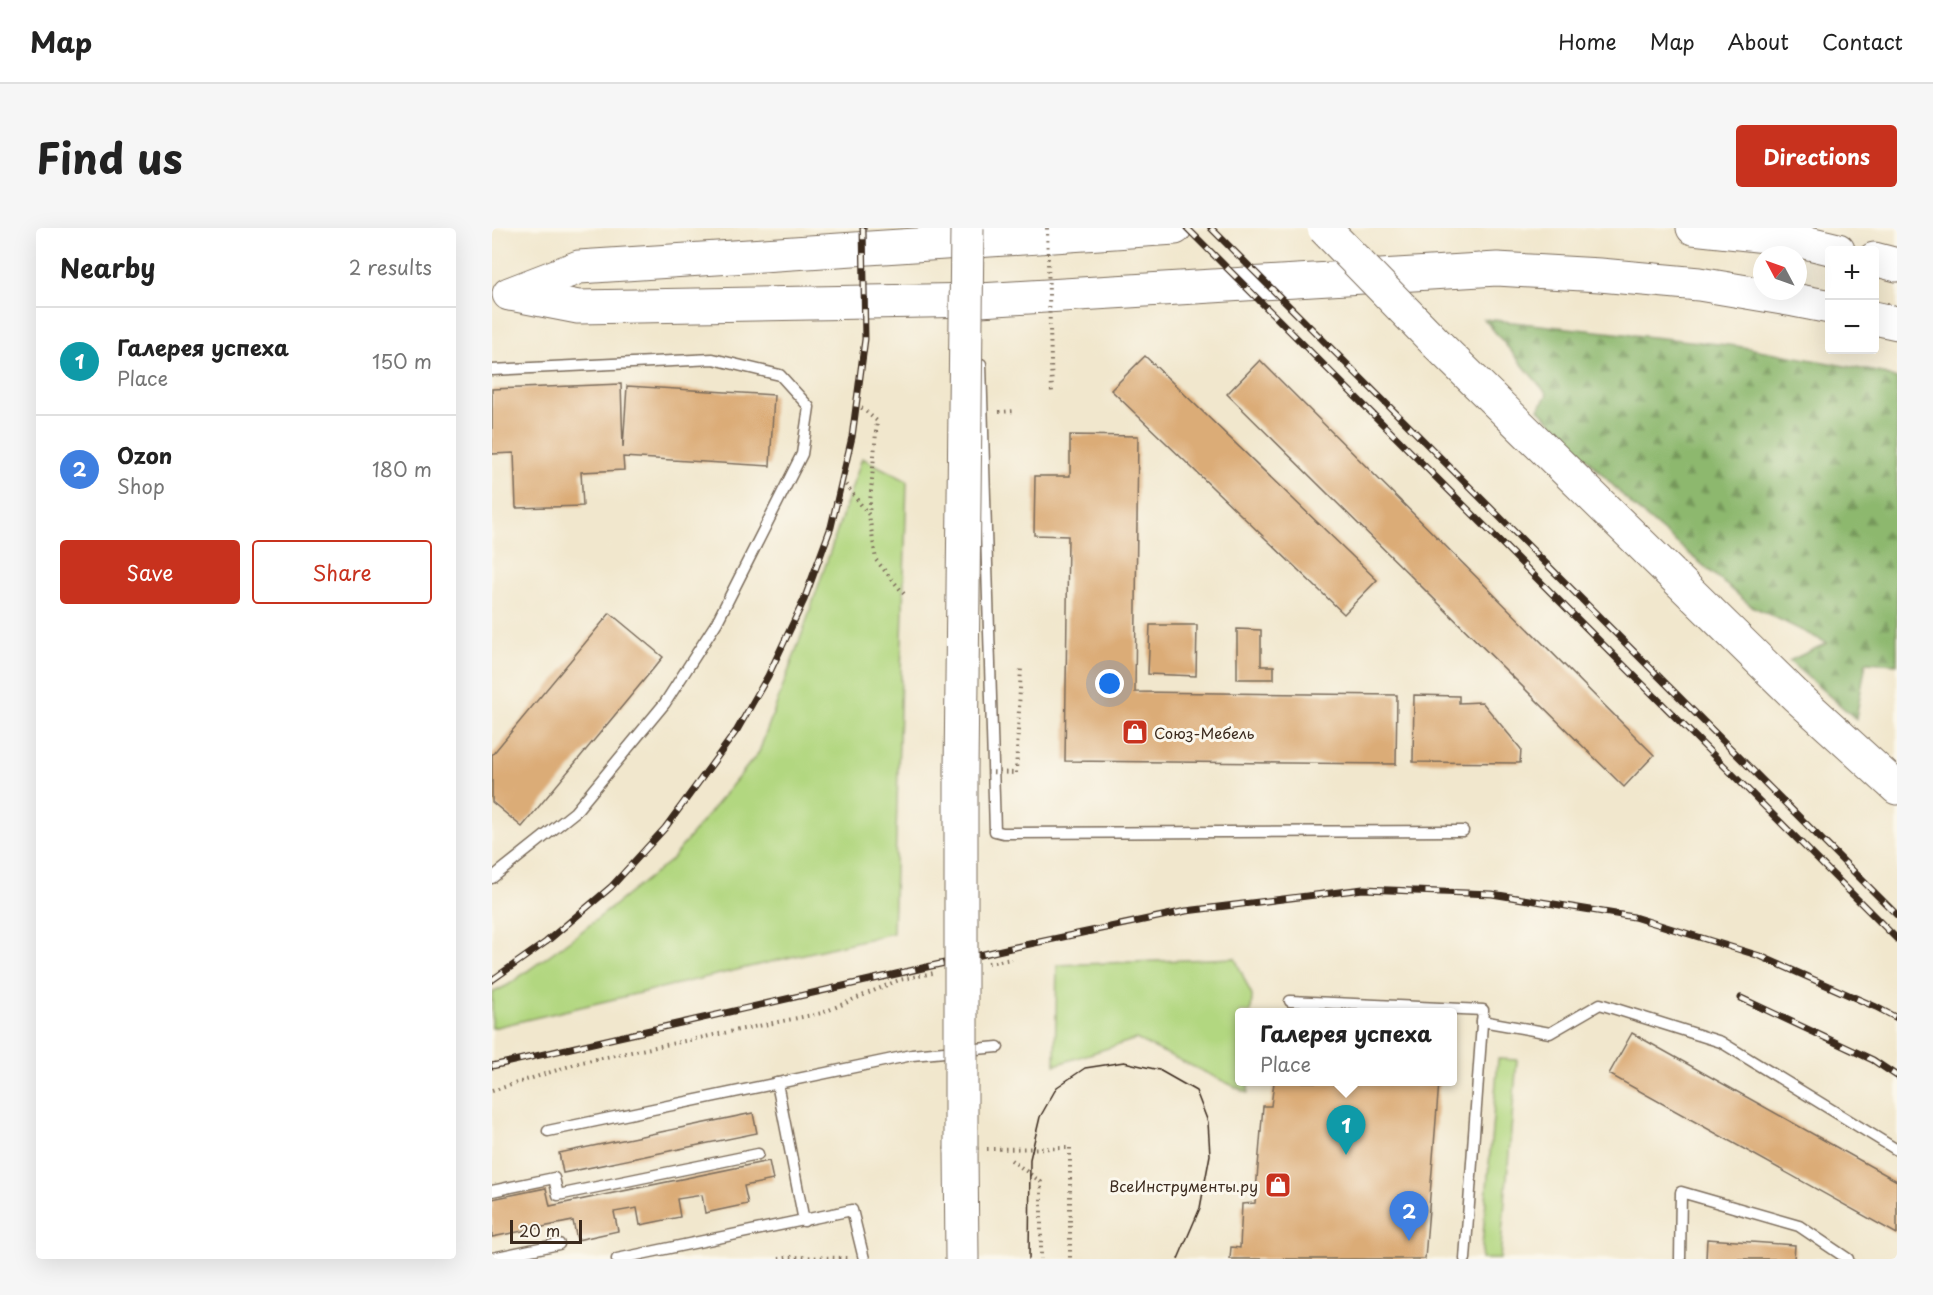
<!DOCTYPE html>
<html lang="en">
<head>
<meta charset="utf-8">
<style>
	:root { --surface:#fff; --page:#f6f6f6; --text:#222; --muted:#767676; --line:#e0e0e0; --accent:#c8321e }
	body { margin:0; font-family:"Playpen Sans",sans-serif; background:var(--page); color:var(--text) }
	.controls { position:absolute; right:18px; top:18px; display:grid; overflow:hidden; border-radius:6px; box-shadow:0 6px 24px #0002 }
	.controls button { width:54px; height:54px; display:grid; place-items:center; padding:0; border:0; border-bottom:2px solid var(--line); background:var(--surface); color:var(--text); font:30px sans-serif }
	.compass { position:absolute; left:1261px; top:18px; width:54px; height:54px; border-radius:50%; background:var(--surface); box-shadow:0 6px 24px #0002; rotate:311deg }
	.scale { position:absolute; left:18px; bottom:15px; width:72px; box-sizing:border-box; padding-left:6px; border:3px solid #3b2a1e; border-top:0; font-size:16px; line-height:21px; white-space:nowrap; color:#3b2a1e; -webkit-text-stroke:4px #fbf7ec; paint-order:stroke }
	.you { position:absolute; left:618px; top:456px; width:21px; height:21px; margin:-15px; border:4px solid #fff; border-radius:50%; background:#1a73e8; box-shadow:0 0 0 9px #1a73e833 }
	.badge { display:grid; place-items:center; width:39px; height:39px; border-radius:50%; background:var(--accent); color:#fff; font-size:20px; font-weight:700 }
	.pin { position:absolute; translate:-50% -50px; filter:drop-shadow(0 2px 3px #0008) }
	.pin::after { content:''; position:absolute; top:32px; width:21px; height:18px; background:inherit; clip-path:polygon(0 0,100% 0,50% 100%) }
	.popup { position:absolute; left:743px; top:780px; width:222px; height:78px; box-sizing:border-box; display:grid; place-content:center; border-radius:6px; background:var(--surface); filter:drop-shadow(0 2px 4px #0005); font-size:20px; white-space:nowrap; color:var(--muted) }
	.popup b { font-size:22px; color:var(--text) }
	.popup::after { content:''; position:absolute; left:50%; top:100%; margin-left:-12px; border:12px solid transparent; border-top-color:var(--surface) }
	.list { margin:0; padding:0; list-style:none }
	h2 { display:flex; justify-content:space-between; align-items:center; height:78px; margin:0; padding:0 24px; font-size:26px }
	h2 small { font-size:20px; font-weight:400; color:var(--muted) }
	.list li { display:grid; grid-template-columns:39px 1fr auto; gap:18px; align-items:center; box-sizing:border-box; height:108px; padding:0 24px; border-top:2px solid var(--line) }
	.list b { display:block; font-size:22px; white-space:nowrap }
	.list p { margin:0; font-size:20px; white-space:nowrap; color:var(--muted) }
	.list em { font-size:20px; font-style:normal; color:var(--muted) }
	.actions { display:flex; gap:12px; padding:18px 24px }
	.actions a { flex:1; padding:14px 0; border:2px solid var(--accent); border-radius:6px; text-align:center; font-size:21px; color:var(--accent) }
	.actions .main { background:var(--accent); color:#fff }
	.map { position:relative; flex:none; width:1405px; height:1031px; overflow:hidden; border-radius:6px }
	header { display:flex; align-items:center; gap:36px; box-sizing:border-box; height:84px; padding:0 30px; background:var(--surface); border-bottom:2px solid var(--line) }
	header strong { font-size:28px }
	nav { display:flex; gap:33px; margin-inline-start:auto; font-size:21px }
	.intro { display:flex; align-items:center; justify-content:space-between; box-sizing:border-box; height:144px; padding:0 36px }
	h1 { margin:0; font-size:42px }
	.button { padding:15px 27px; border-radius:6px; background:var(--accent); color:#fff; font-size:21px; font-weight:700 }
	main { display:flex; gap:36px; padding:0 36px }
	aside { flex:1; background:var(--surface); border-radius:6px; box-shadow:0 6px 24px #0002 }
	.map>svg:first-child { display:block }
</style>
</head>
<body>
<header>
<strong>Map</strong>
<nav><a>Home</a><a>Map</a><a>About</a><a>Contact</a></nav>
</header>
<div class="intro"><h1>Find us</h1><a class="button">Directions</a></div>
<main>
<aside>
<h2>Nearby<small>2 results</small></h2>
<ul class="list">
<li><span class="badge" style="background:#0f9aa8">1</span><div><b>Галерея успеха</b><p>Place</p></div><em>150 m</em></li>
<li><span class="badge" style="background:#3f7fe0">2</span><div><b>Ozon</b><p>Shop</p></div><em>180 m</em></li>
</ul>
<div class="actions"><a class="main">Save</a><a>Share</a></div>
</aside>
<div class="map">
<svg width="1405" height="1031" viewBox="0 0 1405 1031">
	<defs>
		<pattern id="forest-firs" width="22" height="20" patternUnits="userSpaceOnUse" patternTransform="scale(1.5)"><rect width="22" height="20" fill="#8db86e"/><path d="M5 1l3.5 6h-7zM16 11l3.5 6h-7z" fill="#74965a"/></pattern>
	</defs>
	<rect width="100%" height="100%" fill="#fbf7ec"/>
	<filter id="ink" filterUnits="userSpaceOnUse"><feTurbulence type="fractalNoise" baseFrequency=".0167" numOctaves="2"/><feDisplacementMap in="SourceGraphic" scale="12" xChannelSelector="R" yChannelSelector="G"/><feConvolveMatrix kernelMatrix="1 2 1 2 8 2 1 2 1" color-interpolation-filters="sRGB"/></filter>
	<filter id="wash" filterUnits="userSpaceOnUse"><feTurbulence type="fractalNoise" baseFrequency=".008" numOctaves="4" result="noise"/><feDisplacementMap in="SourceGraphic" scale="24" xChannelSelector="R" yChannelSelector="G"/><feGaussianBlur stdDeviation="1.35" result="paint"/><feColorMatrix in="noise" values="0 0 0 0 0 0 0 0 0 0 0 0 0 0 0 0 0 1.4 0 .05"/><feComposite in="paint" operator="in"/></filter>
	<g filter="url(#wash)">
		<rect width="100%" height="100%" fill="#f1e7cd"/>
		<g fill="#b2d780" stroke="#76804f" stroke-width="1.5">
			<path d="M370,230l45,23 -14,452 -401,95v-35l16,-8 69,-50 93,-74 89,-109 44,-121z"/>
			<path d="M743,730l17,38 -1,16h-11v70h8v11l-112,-54 -81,26 2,-100z"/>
			<path d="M1006,831l19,1 -17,199h-19z"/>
		</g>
		<path fill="url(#forest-firs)" stroke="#647146" stroke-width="1.5" d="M992,91l253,27 141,26 19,7v285l-31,-2 -10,57 -67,-58 38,-18 -77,-38 -118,-100 -93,-96 8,-15z"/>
		<g id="blocks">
			<g fill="#dbac77">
				<path d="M653,128l232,224 -33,34 -233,-224z"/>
				<path d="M768,132l394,395 -30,32 -397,-393z"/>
				<path d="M129,156l2,64 4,-62 147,9 -4,71 -147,-9 1,13 -43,2 2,34 -67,2 -2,-55 -22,1v-65z"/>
				<path d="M578,207l68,1 -3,256 262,3 -1,69 -331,-3 3,-225 -34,-1 1,-59h35z"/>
				<path d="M118,385l53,44 -141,170 -30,-25v-47z"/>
				<path d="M658,397h47l-1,51 -48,-2z"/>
				<path d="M745,401l24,1v36h13v13h-37z"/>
				<path d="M922,467l45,1v7l23,-1 39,47 -1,14 -107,-1z"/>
				<path d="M1140,805l265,148v53l-288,-160z"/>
				<path d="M782,854h165l-14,177h-195l1,-12 9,1 2,-44 13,-1 8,-97h8z"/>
				<path d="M261,885l4,20 -194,40 -4,-20z"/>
				<path d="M277,933l4,19 -29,6 4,18 -43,9 -3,-18 -25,4 3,18 -40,8 -3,-17 -23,4 4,19 -41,9 -4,-19 -81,16v-38l54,-11 4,18z"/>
				<path d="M1215,1011l88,6 -1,14h-88z"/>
			</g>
		</g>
	</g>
	<g filter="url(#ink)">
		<use href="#blocks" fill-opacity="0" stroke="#7b6c5b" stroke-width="1.5"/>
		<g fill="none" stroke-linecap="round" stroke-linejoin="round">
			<g stroke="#7b6c5b" stroke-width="13">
				<g id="service">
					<path d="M489,136l14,467 8,2 460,-2"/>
					<path d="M0,142l221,-11 67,16 29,32 -7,47 -85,168 -52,81 -90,109 -83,66"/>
					<path d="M798,773l193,9 -18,249"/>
					<path d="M990,793l68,12 50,-29 121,38 176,108"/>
					<path d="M285,855l27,138"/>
					<path d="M56,903l364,-76 86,-8"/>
					<path d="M0,963l62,-13 4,17 200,-41"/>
					<path d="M0,1030l67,-14"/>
					<path d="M125,1031l235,-49 12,49"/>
					<path d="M1188,1031l1,-67 118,34 49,33"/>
				</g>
			</g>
			<g stroke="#7b6c5b" stroke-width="35">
				<g id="primary">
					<path d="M1201,0l99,11 46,11"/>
					<path d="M1382,31l23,6"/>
					<path d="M17,66l70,-27 596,-39"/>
					<path d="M19,66l67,13 402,-7 517,-31 103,6 99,9 95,16 36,7"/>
					<path d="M1382,90l23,5"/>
					<path d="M946,117l357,350 102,93"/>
					<path d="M469,922l1,109"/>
				</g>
			</g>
			<g stroke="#7b6c5b" stroke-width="4" stroke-dasharray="1.5 4.5" stroke-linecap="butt">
				<path d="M365,176l20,17 -8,93"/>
				<path d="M507,184l16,-1"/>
				<path d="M350,252l27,35 7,45 28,34"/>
				<path d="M524,545l5,-106"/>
				<path d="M496,735l24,-4"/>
				<path d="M0,863l90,-29 240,-49 77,-33 34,-7"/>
				<path d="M578,920v111"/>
				<path d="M519,932l30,22v77"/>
				<path d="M287,1031l11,-2 57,1"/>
			</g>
			<use href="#service" stroke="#fff" stroke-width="10"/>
			<use href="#primary" stroke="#fff" stroke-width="33"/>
			<path stroke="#3b2a1e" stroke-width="1.5" d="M537,1031l1,-100 10,-42 17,-30 28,-19 39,-6 35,8 37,21 12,31 2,33 -10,53 -22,51"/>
			<g stroke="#3b2a1e" stroke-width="7">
				<g id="rail">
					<path d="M695,0l710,711"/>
					<path d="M719,0l686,687"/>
					<path d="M0,752l54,-38 65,-55 54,-59 72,-98 31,-54 36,-76 27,-73 21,-90 13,-98 -2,-111"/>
					<path d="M1249,770l132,62 24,16"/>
					<path d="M0,838l514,-117 180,-38 177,-22 129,5 142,23 126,39 116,51 21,11"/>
				</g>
			</g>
			<use href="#rail" stroke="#fbf7ec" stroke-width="4.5" stroke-dasharray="14" stroke-linecap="butt"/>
			<g stroke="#7b6c5b" stroke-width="35" stroke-linecap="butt">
				<g id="primary-bridge">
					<path d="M832,0l114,117"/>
					<path d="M469,922v-379l6,-543"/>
				</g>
			</g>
			<g stroke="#7b6c5b" stroke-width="4" stroke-dasharray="1.5 4.5" stroke-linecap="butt">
				<path d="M555,0l5,166"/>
				<path d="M495,544l29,1"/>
				<path d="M495,921l83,-1"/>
			</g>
			<use href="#primary-bridge" stroke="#fff" stroke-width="33"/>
		</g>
	</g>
	<defs>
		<g id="shop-square" transform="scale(1.35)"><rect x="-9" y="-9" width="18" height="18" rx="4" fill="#c8321e" stroke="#fbf7ec"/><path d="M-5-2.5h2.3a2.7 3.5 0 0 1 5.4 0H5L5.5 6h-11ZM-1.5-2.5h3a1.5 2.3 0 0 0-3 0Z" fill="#fff"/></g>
	</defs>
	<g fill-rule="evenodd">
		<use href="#shop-square" x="643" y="504"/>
		<use href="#shop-square" x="786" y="957"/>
	</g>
	<g text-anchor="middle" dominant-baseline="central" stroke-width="6" stroke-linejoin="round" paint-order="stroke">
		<g font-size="15" fill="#3b2a1e" stroke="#fbf7ec" text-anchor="start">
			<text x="662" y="504">Союз-Мебель</text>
			<text x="766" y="957" text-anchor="end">ВсеИнструменты.ру</text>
		</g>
	</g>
</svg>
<div class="controls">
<button>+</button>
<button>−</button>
</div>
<svg class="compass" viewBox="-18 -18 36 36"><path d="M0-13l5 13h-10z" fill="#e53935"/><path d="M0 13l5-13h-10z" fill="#767676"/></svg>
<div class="scale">20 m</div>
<div class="you"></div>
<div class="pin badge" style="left:854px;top:927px;background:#0f9aa8">1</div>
<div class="popup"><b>Галерея успеха</b>Place</div>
<div class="pin badge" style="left:917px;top:1013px;background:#3f7fe0">2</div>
</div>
</main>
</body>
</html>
